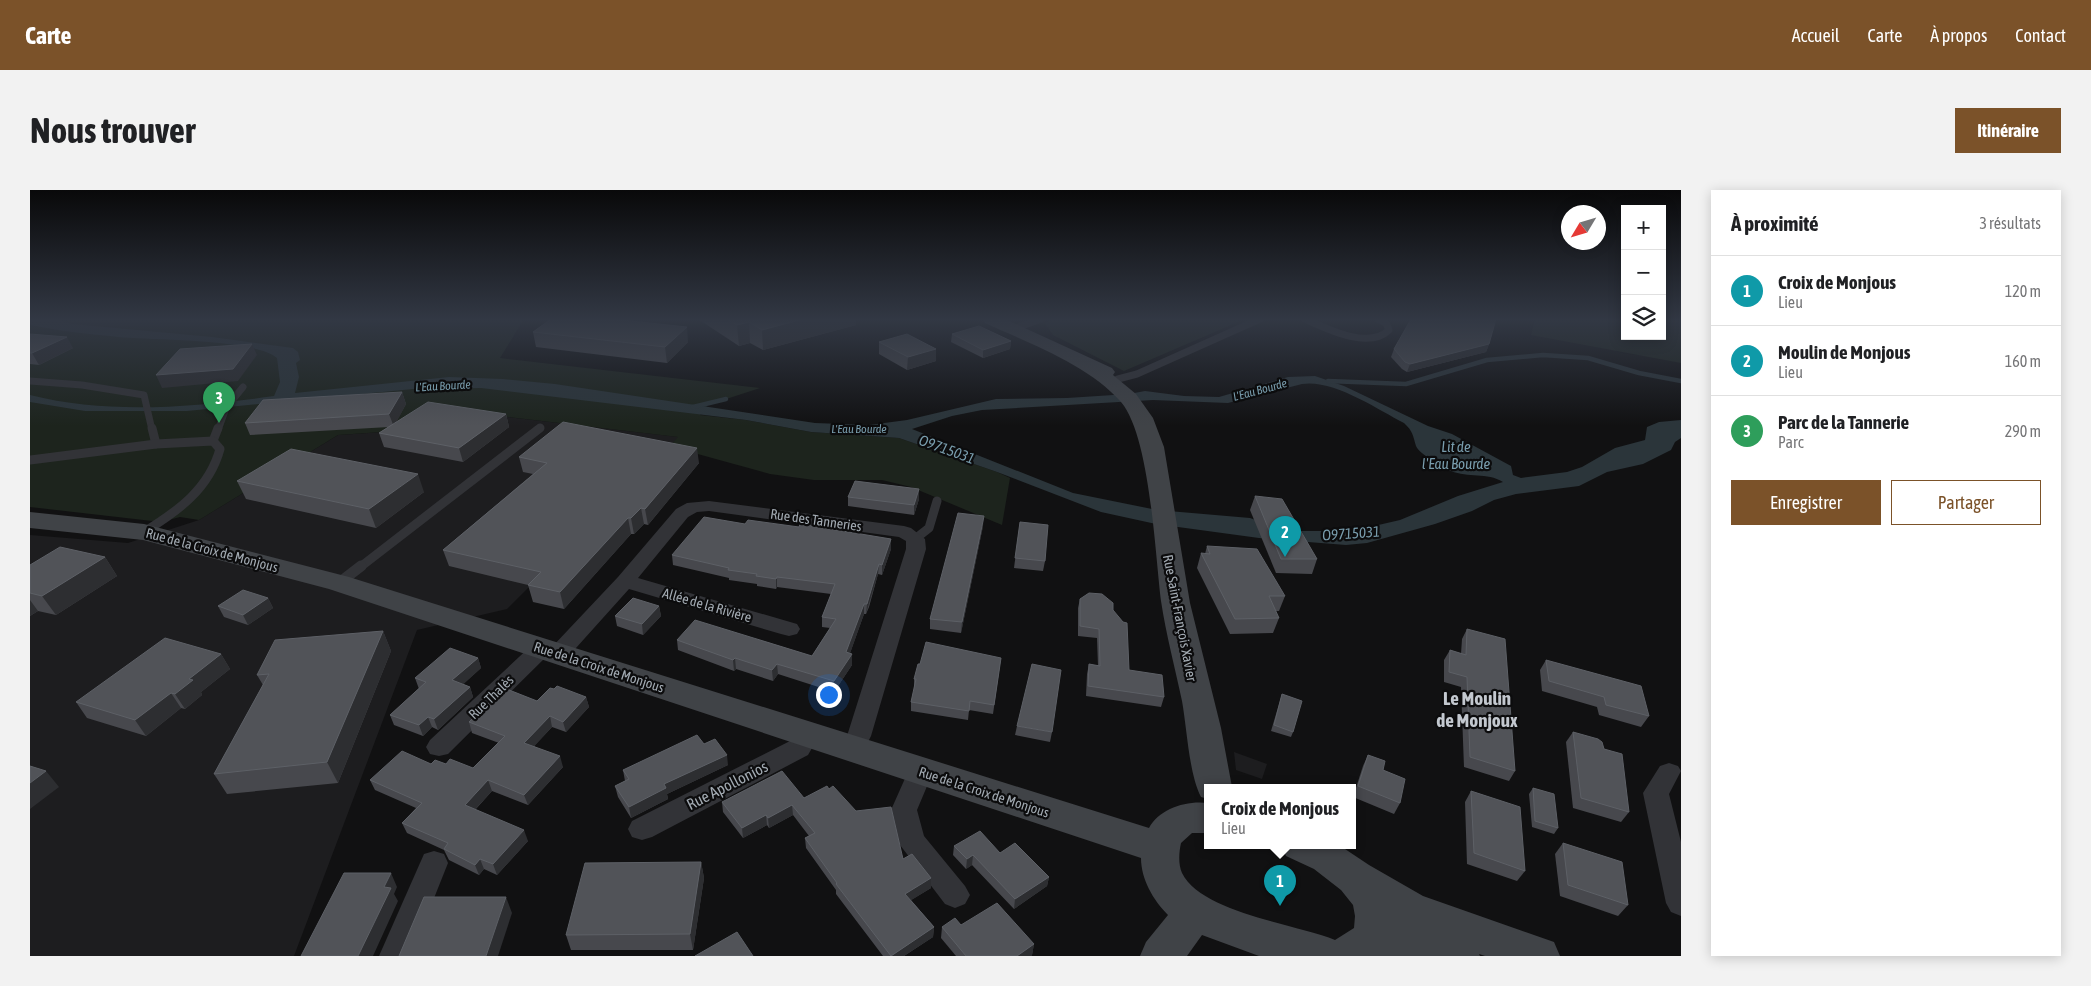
<!DOCTYPE html>
<html lang="fr">
<head>
<meta charset="utf-8">
<style>
	:root { --surface:#fff; --page:#f2f2f2; --text:#202124; --muted:#757577; --line:#e0e0e0; --accent:#7b5229 }
	body { margin:0; font-family:"Asap Condensed",sans-serif; background:var(--page); color:var(--text) }
	.controls { position:absolute; right:15px; top:15px; display:grid; overflow:hidden; border-radius:0px; box-shadow:0 2px 12px #0003 }
	.controls button { width:45px; height:45px; display:grid; place-items:center; padding:0; border:0; border-bottom:1px solid var(--line); background:var(--surface); color:var(--text); font:25px sans-serif }
	.compass { position:absolute; left:1531px; top:15px; width:45px; height:45px; border-radius:50%; background:var(--surface); box-shadow:0 2px 12px #0003; rotate:232deg }
	.you { position:absolute; left:798px; top:504px; width:18px; height:18px; margin:-12px; border:4px solid #fff; border-radius:50%; background:#1a73e8; box-shadow:0 0 0 8px #1a73e833 }
	.badge { display:grid; place-items:center; width:32px; height:32px; border-radius:50%; background:var(--accent); color:#fff; font-size:16px; font-weight:700 }
	.pin { position:absolute; translate:-50% -41px; filter:drop-shadow(0 1px 2px #0008) }
	.pin::after { content:''; position:absolute; top:26px; width:18px; height:15px; background:inherit; clip-path:polygon(0 0,100% 0,50% 100%) }
	.popup { position:absolute; left:1174px; top:594px; width:152px; height:65px; box-sizing:border-box; display:grid; place-content:center; border-radius:0px; background:var(--surface); filter:drop-shadow(0 1px 4px #0005); font-size:16px; white-space:nowrap; color:var(--muted) }
	.popup b { font-size:19px; color:var(--text) }
	.popup::after { content:''; position:absolute; left:50%; top:100%; margin-left:-10px; border:10px solid transparent; border-top-color:var(--surface) }
	.list { margin:0; padding:0; list-style:none }
	h2 { display:flex; justify-content:space-between; align-items:center; height:65px; margin:0; padding:0 20px; font-size:21px }
	h2 small { font-size:16px; font-weight:400; color:var(--muted) }
	.list li { display:grid; grid-template-columns:32px 1fr auto; gap:15px; align-items:center; box-sizing:border-box; height:70px; padding:0 20px; border-top:1px solid var(--line) }
	.list b { display:block; font-size:19px; white-space:nowrap }
	.list p { margin:0; font-size:16px; white-space:nowrap; color:var(--muted) }
	.list em { font-size:16px; font-style:normal; color:var(--muted) }
	.actions { display:flex; gap:10px; padding:15px 20px }
	.actions a { flex:1; padding:11px 0; border:1px solid var(--accent); border-radius:0px; text-align:center; font-size:18px; color:var(--accent) }
	.actions .main { background:var(--accent); color:#fff }
	.icon { flex:none; width:28px; height:28px; fill:none; stroke:currentColor; stroke-width:2; stroke-linecap:round; stroke-linejoin:round }
	.map { position:relative; flex:none; width:1651px; height:766px; overflow:hidden; border-radius:0px }
	header { display:flex; align-items:center; gap:30px; box-sizing:border-box; height:70px; padding:0 25px; background:var(--accent); color:#fff }
	header strong { font-size:24px }
	nav { display:flex; gap:28px; margin-inline-start:auto; font-size:18px }
	.intro { display:flex; align-items:center; justify-content:space-between; box-sizing:border-box; height:120px; padding:0 30px }
	h1 { margin:0; font-size:35px }
	.button { padding:12px 22px; border-radius:0px; background:var(--accent); color:#fff; font-size:18px; font-weight:700 }
	main { display:flex; gap:30px; padding:0 30px }
	aside { flex:1; background:var(--surface); border-radius:0px; box-shadow:0 2px 12px #0003 }
	.map>svg:first-child { display:block }
</style>
</head>
<body>
<header>
<strong>Carte</strong>
<nav><a>Accueil</a><a>Carte</a><a>À propos</a><a>Contact</a></nav>
</header>
<div class="intro"><h1>Nous trouver</h1><a class="button">Itinéraire</a></div>
<main>
<div class="map">
<svg width="1651" height="766" viewBox="0 0 1651 766">
	<rect width="100%" height="100%" fill="#111112"/>
	<g fill="#1d1d1f">
		<path d="M401,218l248,29 -172,172 -90,21 -123,326h-264v-421l98,8 71,-23 139,-85 59,-4z"/>
		<path d="M1204,562l33,12 -5,15 -26,-9z"/>
	</g>
	<g fill="#1d241d">
		<path d="M0,129h494l-24,39 260,30 -52,17 -8,10 46,5 65,12 88,6 98,34 13,6 -8,47 -91,-38 -29,-7h-68l-44,-6 -76,-21 -28,-3 12,-13 -246,-29 -35,23 -59,4 -139,85 -19,-3 -19,5 -131,-15z"/>
		<path d="M1022,129h193l-121,52 -71,-36 -8,-12z"/>
		<path d="M1505,129h90v17h37v-17h19v44l-150,-28z"/>
	</g>
	<path fill="#2b353a" fill-rule="evenodd" d="M0,129h24l19,5 139,13 81,11 5,4 2,8 -4,3 3,14 -4,16 154,-16 54,2 52,5 260,39 54,2 38,-5 89,-21 71,-1 62,-4 16,-3 39,5 35,1 69,-20 27,-1 29,10 84,40 24,8 59,32 2,9 8,3 46,-6 15,-5 33,-19 30,-8 2,-13 12,-5 22,-2v18l-6,4 -4,8 -28,14 -36,8 -28,14 -63,8 -22,6 -22,11 -37,13 -68,19 -21,2 -87,-7 -103,-14 -55,-12 -104,-40 -98,-34 -88,-6 -65,-12 -265,-32 -68,1 -226,22h-102l-55,-9v-7c79,20 165,12 244,1l6,-14 -3,-24c-20,-19 -128,-18 -159,-21 -29,-3 -59,-6 -88,-12zM1272,194c31,-5 75,25 102,39 9,8 9,13 12,23 3,8 27,21 35,25 17,7 36,1 52,11l-45,14 -58,24 -26,6 -41,5h-47l-36,-13 -93,-8 -84,-17 -161,-64 40,-13 30,-6 171,-10 75,3z"/>
	<g fill="none" stroke-linecap="round" stroke-linejoin="round">
		<g stroke="#2b353a" stroke-width="4.5">
			<path d="M1298,191l78,3 81,-24 56,-5 45,3 51,15 42,8"/>
			<path d="M663,217l33,-8"/>
		</g>
		<g stroke="#323337" stroke-width="7">
			<path d="M1275,129c22,10 64,31 84,11l-3,-7 -8,-4"/>
			<path d="M983,139l28,-10"/>
			<path d="M1088,189l19,-5 123,-55"/>
			<path d="M0,191l52,4 62,10 8,35"/>
			<path d="M188,240l8,-22 17,-21"/>
			<path d="M508,240l2,-2"/>
		</g>
		<g stroke="#323337" stroke-width="9">
			<path d="M122,238l4,16"/>
			<path d="M183,251l5,-13"/>
			<path d="M0,270l126,-16 57,-3 7,8c-11,40 -42,62 -76,83"/>
			<path d="M885,349l14,-11 8,-27"/>
			<path d="M329,378l181,-140"/>
		</g>
		<path stroke="#323337" stroke-width="11" d="M309,393l22,-17"/>
		<g fill="#323337" fill-rule="evenodd">
			<path d="M679,311l195,25 7,2 14,11 1,10 -55,187 -10,20 -9,2 -9,-2 -4,-7 8,-13 59,-187v-8l-7,-4 -190,-26 -12,1 -9,5 -50,61 159,46 3,5 -3,5 -8,2 -8,-2 -152,-45 -62,69 -8,2 -8,-2 -2,-4 -101,100 -9,2 -9,-2 -4,-7 4,-7 104,-97 8,-2 8,2 2,4 66,-70 58,-68 11,-6z"/>
			<path d="M777,537l9,3 3,6 -11,19 -156,82 -10,3 -10,-3 -4,-8 4,-8 158,-80 8,-11z"/>
			<path d="M890,572l9,3 4,7 -16,38 7,26 41,50 5,9 -5,9 -10,4 -10,-4 -48,-63 -6,-31 20,-45z"/>
			<path d="M1639,573l9,3 3,5 -12,23 12,48v74l-10,-4 -5,-9 -23,-110 17,-27z"/>
			<path d="M404,661l10,3 4,9 -37,93h-32l45,-102z"/>
		</g>
		<g fill="#404347" fill-rule="evenodd">
			<path d="M952,129h23l107,49 3,4 -2,3 23,19 17,24 11,29 26,156 31,125 11,59h-24v12l-7,-2c-12,-23 -14,-68 -19,-96 -7,-33 -16,-67 -21,-100 -6,-48 -11,-165 -40,-199 -32,-37 -92,-59 -136,-79z"/>
			<path d="M0,322l114,12 205,53 800,251c10,-19 37,-28 59,-25v30h-16l-11,10c-2,9 -3,21 1,30 20,40 114,51 153,67l19,-12 1,-12 -2,-11 -12,-15 -27,-21 -28,-13 -5,-11h58l30,20 54,31 131,46 6,14h-75l-6,-2 1,2h-221l-57,-21 -15,21h-47l6,-14 22,-27c-15,-15 -27,-36 -27,-57l-812,-269 -186,-49 -113,-12z"/>
		</g>
	</g>
	<g fill="#47484d">
		<path d="M521,129h74l-2,1 65,22 -21,21 -131,-16 -3,-15z"/>
		<path d="M668,129h158v6l-93,25 -13,-7 -11,3z"/>
		<path d="M0,144l43,14 -34,17 -9,-1z"/>
		<path d="M922,144l59,7 -1,8 -27,9 -32,-16z"/>
		<path d="M849,152l57,19 -29,9 -28,-16z"/>
		<path d="M1459,154l-3,8 -79,20 -5,-3 -11,-12 3,-8z"/>
		<path d="M372,202l4,12 -10,18 110,-8 3,13 -46,35 -79,-15 -5,-14 10,-6 -139,8 -5,-12z"/>
		<path d="M489,267l180,6 -51,62 -4,-1 -10,10h-3l-67,75 -31,-7 -5,-17 -79,-19 -6,-16 90,-76 -10,-2z"/>
		<path d="M207,291l187,11 -48,36 -130,-29z"/>
		<path d="M1225,306l62,63 -5,15 -36,-1 -26,-63z"/>
		<path d="M818,307l71,2 -5,16 -66,-9z"/>
		<path d="M990,332l25,39 -2,10 -29,-3z"/>
		<path d="M715,334l146,15v10l-9,26 -4,-1 -9,33 -3,7h-2l-14,39 2,12 -18,27 -56,-18 -5,7 -37,-12 -2,2 -56,-21 -1,-10 135,16 18,-28 -8,-1v-10l9,-23 -54,-7 -1,2 -19,-3v-2l-28,-4v-2l-56,-13 -1,-10z"/>
		<path d="M953,336l-22,107 -31,-4v-10z"/>
		<path d="M1177,356l78,50 -6,15h-4l4,7 -6,15 -43,1 -33,-66 4,-15 4,1z"/>
		<path d="M75,367l12,19 -61,39 -18,-4 -8,5v-51z"/>
		<path d="M238,408l5,10 -25,17 -24,-8 -6,-11z"/>
		<path d="M1050,409l33,11 16,60 35,27 -3,10 -75,-11 1,-22 2,-10 9,2 -1,-28 -19,-2v-28z"/>
		<path d="M629,416l2,10 -18,19 -26,-9 -2,-10z"/>
		<path d="M1437,439l48,142 -6,10 -45,-14 -3,-80 -17,-5v-22l6,-10 11,4 1,-15z"/>
		<path d="M353,441l8,20 -53,132 -111,11 -13,-20 49,-89 -6,-10z"/>
		<path d="M191,464l9,15 -29,23 1,3 -17,14 -4,-1 -35,28 -59,-18 -11,-16z"/>
		<path d="M448,468l3,10 -18,16 7,3 3,10 -35,33 -6,-3 -9,9 -29,-11 -4,-10 29,-26 -4,-11z"/>
		<path d="M971,468l-8,56 -24,-4 -1,10 -57,-9v-9l4,-14h-1v-9l6,-15z"/>
		<path d="M1516,470l103,56 -8,11 -42,-12 -2,-8 -55,-16 -2,-21z"/>
		<path d="M524,499l32,8 3,10 -23,25 -14,-5 -18,19 29,21 -35,38 -36,-14 -17,19 53,31 -31,34 -13,-6 -5,6 -30,-15 -5,-10 -37,-17 -5,-10 14,-15 -41,-18 -5,-10 61,-16h15l27,4 26,-25 -27,-10 -3,-11 68,-21z"/>
		<path d="M1252,504l11,38 -2,5 -20,-6z"/>
		<path d="M987,536l35,6 -2,10 -35,-7z"/>
		<path d="M1543,542l31,17 25,63 -8,10 -48,-14 -7,-66z"/>
		<path d="M674,554l24,21 -61,29 1,5 -37,19 -13,-21 -3,-11 10,-5 -2,-11z"/>
		<path d="M1338,565l15,15 17,33 -6,11 -41,-17 10,-31z"/>
		<path d="M1503,598l25,40 -4,6 -22,-7 -3,-33z"/>
		<path d="M799,599l27,22 47,48 28,29 -20,12 23,27 -1,10 -29,19h-21l-47,-62v-4l-30,-42 -1,-10 4,-2 -16,-21 -24,13 -2,-3 -24,13 -20,-26 -1,-10 82,-4z"/>
		<path d="M1441,601l54,80 -8,10 -50,-17 -2,-62z"/>
		<path d="M1533,653l65,62 -10,11 -58,-20 -5,-42z"/>
		<path d="M924,656l46,7 49,24 -2,9 -33,23 -42,-44 -6,4 -13,-14z"/>
		<path d="M671,672l3,16 -11,72h-122l-5,-15z"/>
		<path d="M931,735l73,19 -2,11 -1,1h-75l-15,-18 1,-11z"/>
	</g>
	<g fill="#2d2e31">
		<path d="M773,129h53v6l-93,25 -1,-20z"/>
		<path d="M719,132l1,21 -11,3 -2,-21z"/>
		<path d="M657,137l1,15 -21,21 -2,-16z"/>
		<path d="M37,147l6,11 -34,17 -7,-12z"/>
		<path d="M981,151l-1,8 -27,9v-8z"/>
		<path d="M222,154l5,11 -19,26 -76,7 -6,-13z"/>
		<path d="M1459,154l-3,8 -79,20 3,-8z"/>
		<path d="M906,159v12l-29,9 1,-13z"/>
		<path d="M372,202l4,12 -12,23 -5,-13z"/>
		<path d="M476,224l3,13 -46,35 -4,-14z"/>
		<path d="M667,258l2,15 -51,62 -3,-16z"/>
		<path d="M388,284l6,18 -48,36 -7,-19z"/>
		<path d="M889,299v10l-5,16v-10z"/>
		<path d="M611,318l3,16 -10,10 -3,-16z"/>
		<path d="M954,326l-1,10 -22,107 1,-11z"/>
		<path d="M598,328l3,16 -67,75 -4,-17z"/>
		<path d="M861,349v10l-9,26v-10z"/>
		<path d="M75,367l12,19 -61,39 -14,-19z"/>
		<path d="M849,374l-1,10 -12,40 1,-10z"/>
		<path d="M747,387v10l-1,2v-10z"/>
		<path d="M238,408l5,10 -25,17 -5,-10z"/>
		<path d="M0,410l8,11 -8,5z"/>
		<path d="M834,414v10l-17,48 5,-8v11l-18,27v-11l12,-29z"/>
		<path d="M629,416l2,10 -18,19 -1,-11z"/>
		<path d="M353,441l8,20 -53,132 -11,-21z"/>
		<path d="M191,464l9,15 -29,23 1,3 -17,14 -10,-15 14,-15z"/>
		<path d="M448,468l3,10 -25,23 -4,-11z"/>
		<path d="M705,468l1,11 -2,2 -1,-11z"/>
		<path d="M747,474l1,10 -5,7 -1,-11z"/>
		<path d="M440,497l3,10 -35,33 -4,-11z"/>
		<path d="M141,503l10,15 -35,28 -11,-16z"/>
		<path d="M556,507l3,10 -23,25 -3,-10z"/>
		<path d="M520,526l2,11 -24,26 -4,-10z"/>
		<path d="M398,527l4,10 -9,9 -4,-11z"/>
		<path d="M697,565l1,10 -61,29 1,5 -37,19 -2,-11 35,-23z"/>
		<path d="M530,566l3,11 -35,38 -4,-10z"/>
		<path d="M16,581l13,16 -29,22v-26z"/>
		<path d="M458,590l4,11 -23,25 -4,-11z"/>
		<path d="M762,615l1,10 -24,13 -1,-10z"/>
		<path d="M736,625l1,10 -24,13 -1,-10z"/>
		<path d="M494,640l4,11 -31,34 -4,-11z"/>
		<path d="M943,665l-1,10 -6,4 1,-10z"/>
		<path d="M450,669l4,10 -5,6 -4,-10z"/>
		<path d="M671,672l3,16 -11,72 -3,-16z"/>
		<path d="M361,683l6,14 -3,7 4,7 -25,55h-15l26,-69z"/>
		<path d="M1019,687l-2,9 -33,23 1,-10z"/>
		<path d="M901,688v10l-26,16v-10z"/>
		<path d="M476,707l6,16 -14,43h-12z"/>
		<path d="M904,737l-1,10 -29,19h-13z"/>
		<path d="M1004,754l-2,11 -1,1h-14z"/>
	</g>
	<g fill="#515358" stroke="#5d6066">
		<path d="M521,129h61l75,8 -22,20 -132,-15z"/>
		<path d="M697,129h76l-41,11 -13,-8 -12,3z"/>
		<path d="M1381,129h85l-7,25 -79,20 -5,-2 -11,-13z"/>
		<path d="M949,136l32,15 -28,9 -31,-16z"/>
		<path d="M0,144l37,3 -35,16h-2z"/>
		<path d="M877,144l29,15 -28,8 -29,-15z"/>
		<path d="M222,154l-19,25 -77,6 24,-26z"/>
		<path d="M372,202l-13,22 -144,9 18,-23z"/>
		<path d="M398,212l78,12 -47,34 -80,-15z"/>
		<path d="M533,232l134,26 -52,61 -4,-1 -10,10h-3l-68,74 -32,-7 13,-13 -98,-22 104,-87 -28,-6z"/>
		<path d="M261,259l127,25 -49,35 -132,-28z"/>
		<path d="M825,291l64,8 -5,16 -66,-8z"/>
		<path d="M1225,306l27,3 35,60h-36z"/>
		<path d="M928,323l26,3 -22,106 -32,-3z"/>
		<path d="M674,327l41,7 3,-4 51,7 1,-3 91,15 -9,26 -3,-1 -10,33 -2,7h-3l-18,48 6,2 -18,27 -57,-17 -5,6 -37,-12 -2,2 -56,-20 18,-20 117,36 24,-37 -14,-2 13,-33 -58,-7 -1,2 -20,-3 1,-2 -29,-4 1,-2 -57,-13z"/>
		<path d="M990,332l28,3 -3,36 -30,-3z"/>
		<path d="M1177,356l50,3 28,47h-16l10,22 -44,1 -34,-66 9,1z"/>
		<path d="M30,357l45,10 -63,39 -12,-3v-28z"/>
		<path d="M213,400l25,8 -25,17 -25,-9z"/>
		<path d="M1059,403l13,1 11,9v7l10,12 4,1 2,47 33,5 2,22 -76,-11 1,-22 11,2 -1,-37 -19,-3v-27z"/>
		<path d="M603,408l26,8 -17,18 -27,-8z"/>
		<path d="M1437,439l38,10 10,132 -45,-14 -3,-80 -18,-5 1,-22 16,5z"/>
		<path d="M353,441l-56,131 -113,12 55,-100 -12,1 18,-35z"/>
		<path d="M135,448l56,16 -32,25 4,1 -18,14 -4,-1 -36,27 -59,-18z"/>
		<path d="M896,452l75,16 -7,47 -24,-4 -1,10 -58,-9 5,-23h-2l4,-15h2z"/>
		<path d="M420,458l28,10 -26,22 18,7 -36,32 -6,-2 -9,8 -29,-10 36,-33 -11,-4z"/>
		<path d="M1516,470l95,26 8,30 -43,-11 -2,-8 -55,-16z"/>
		<path d="M1002,474l29,6 -9,62 -35,-6z"/>
		<path d="M527,496l29,11 -23,25 -13,-6 -26,27 36,13 -36,39 -36,-15 -23,25 59,25 -31,34 -13,-5 -5,6 -31,-16 4,-6 -46,-20 20,-20 -52,-23 32,-29 29,13 4,-4 11,4 4,-5 23,9 32,-32 -36,-14 35,-34 33,13 13,-13 4,1z"/>
		<path d="M1252,504l20,7 -9,31 -19,-7z"/>
		<path d="M1543,542l25,7 4,3 2,7 18,5 7,58 -48,-14z"/>
		<path d="M667,545l7,9 11,-5 12,16 -63,29 2,4 -37,19 -14,-21 14,-7 -6,-9z"/>
		<path d="M1338,565l17,6 -2,9 22,9 -5,24 -42,-17z"/>
		<path d="M0,576l16,5 -16,12z"/>
		<path d="M752,581l22,27 23,-12 2,3 4,-3 23,25 35,-4 12,52 9,-5 19,24 -26,16 29,33 -43,29 -55,-72 1,-1 -32,-45 10,-5 -23,-28 -24,13 -2,-3 -24,13 -20,-26z"/>
		<path d="M1503,598l21,6 4,34 -23,-7z"/>
		<path d="M1441,601l49,16 5,64 -51,-18z"/>
		<path d="M950,641l20,22 15,-10 34,34 -34,22 -42,-44 -6,4 -13,-13z"/>
		<path d="M1533,653l59,19 6,43 -60,-20z"/>
		<path d="M671,672l-11,72 -124,1 19,-72z"/>
		<path d="M314,683h47l-7,14 7,1 -33,68h-57z"/>
		<path d="M394,707h82l-20,59h-87z"/>
		<path d="M967,713l37,41 -17,12h-51l-24,-29 13,-9 6,7z"/>
		<path d="M707,742l16,24h-58z"/>
	</g>
	<linearGradient id="sky" x2="0" y2="1"><stop stop-color="#09090a"/><stop offset="0.55" stop-color="#323844"/><stop offset="1" stop-color="#323844" stop-opacity="0"/></linearGradient>
	<rect width="1651" height="236" fill="url(#sky)"/>
	<g text-anchor="middle" dominant-baseline="central" stroke-width="4.5" stroke-linejoin="round" paint-order="stroke">
		<g font-size="12" font-style="italic" fill="#799dad" stroke="#0c0c0d">
			<text transform="translate(413 196) rotate(-3)">L'Eau Bourde</text>
			<text transform="translate(1230 200) rotate(-15)">L'Eau Bourde</text>
			<text x="829" y="239">L'Eau Bourde</text>
		</g>
		<g font-size="14" fill="#a2aab2" stroke="#0c0c0d">
			<text transform="translate(786 330) rotate(8)">Rue des Tanneries</text>
			<text transform="translate(182 360) rotate(15)">Rue de la Croix de Monjous</text>
			<text transform="translate(677 415) rotate(16)">Allée de la Rivière</text>
			<text transform="translate(1150 428) rotate(79)">Rue Saint-François Xavier</text>
			<text transform="translate(569 477) rotate(18)">Rue de la Croix de Monjous</text>
			<text transform="translate(461 507) rotate(-44)">Rue Thalès</text>
			<text transform="translate(954 602) rotate(18)">Rue de la Croix de Monjous</text>
		</g>
		<g font-size="15" font-style="italic" fill="#799dad" stroke="#0c0c0d">
			<text x="1426" y="256">Lit de<tspan x="1426" dy="17">l'Eau Bourde</tspan></text>
			<text transform="translate(917 259) rotate(20)">O9715031</text>
			<text transform="translate(1321 343) rotate(-4)">O9715031</text>
		</g>
		<g font-size="16" fill="#a2aab2" stroke="#0c0c0d">
			<text transform="translate(697 595) rotate(-27)">Rue Apollonios</text>
		</g>
		<g font-size="19" font-weight="bold" fill="#c3c8cf" stroke="#0c0c0d">
			<text x="1447" y="508">Le Moulin<tspan x="1447" dy="22">de Monjoux</tspan></text>
		</g>
	</g>
</svg>
<div class="controls">
<button>+</button>
<button>−</button>
<button><svg class="icon" aria-label="layers" viewBox="0 0 24 24"><path d="M12 4l9 5-9 5-9-5zM3 14l9 5 9-5"/></svg></button>
</div>
<svg class="compass" viewBox="-18 -18 36 36"><path d="M0-13l5 13h-10z" fill="#e53935"/><path d="M0 13l5-13h-10z" fill="#757577"/></svg>
<div class="you"></div>
<div class="pin badge" style="left:1250px;top:716px;background:#0f9aa8">1</div>
<div class="popup"><b>Croix de Monjous</b>Lieu</div>
<div class="pin badge" style="left:1255px;top:367px;background:#0f9aa8">2</div>
<div class="pin badge" style="left:189px;top:233px;background:#2e9e5b">3</div>
</div>
<aside>
<h2>À proximité<small>3 résultats</small></h2>
<ul class="list">
<li><span class="badge" style="background:#0f9aa8">1</span><div><b>Croix de Monjous</b><p>Lieu</p></div><em>120 m</em></li>
<li><span class="badge" style="background:#0f9aa8">2</span><div><b>Moulin de Monjous</b><p>Lieu</p></div><em>160 m</em></li>
<li><span class="badge" style="background:#2e9e5b">3</span><div><b>Parc de la Tannerie</b><p>Parc</p></div><em>290 m</em></li>
</ul>
<div class="actions"><a class="main">Enregistrer</a><a>Partager</a></div>
</aside>
</main>
</body>
</html>
